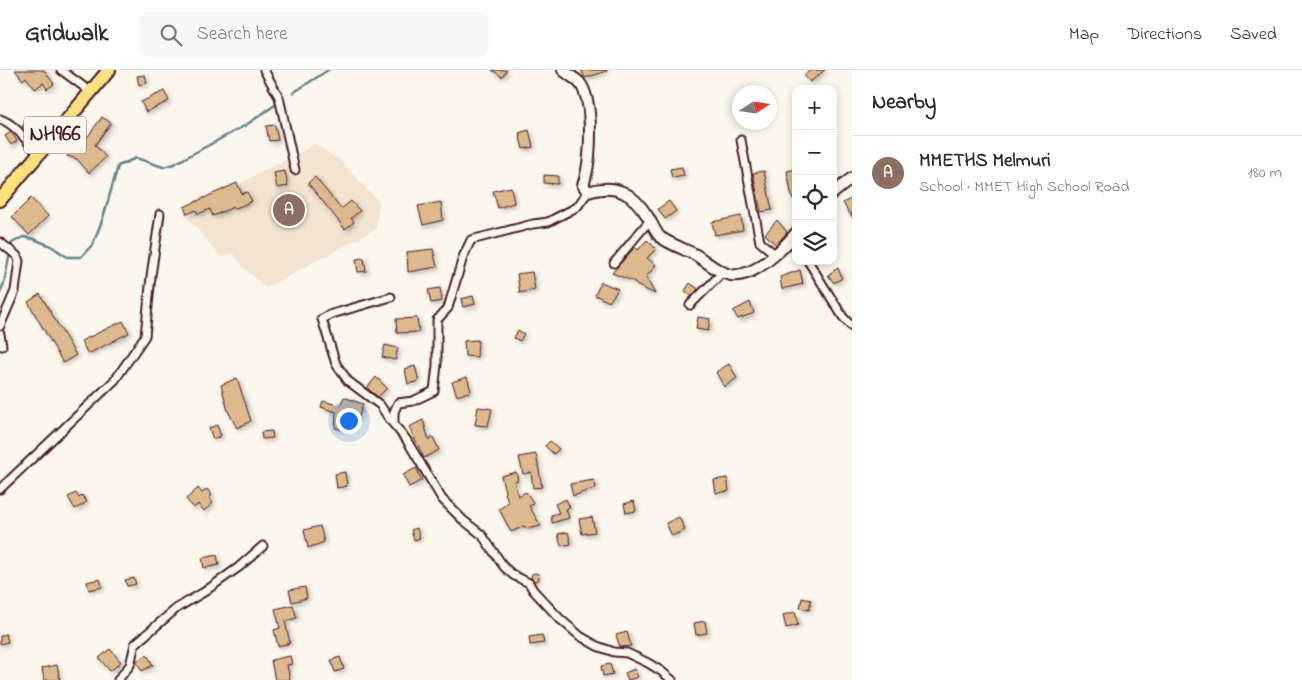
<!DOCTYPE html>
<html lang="en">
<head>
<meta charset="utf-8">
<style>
	:root { --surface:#fff; --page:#f7f7f7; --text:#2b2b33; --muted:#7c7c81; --line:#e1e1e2; --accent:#7c3aed }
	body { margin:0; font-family:"Indie Flower",sans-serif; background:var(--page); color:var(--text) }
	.controls { position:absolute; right:15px; top:15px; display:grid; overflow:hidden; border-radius:10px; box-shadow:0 2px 8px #0003 }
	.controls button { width:45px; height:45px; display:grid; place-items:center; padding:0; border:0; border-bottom:1px solid var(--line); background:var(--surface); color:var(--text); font:25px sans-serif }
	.compass { position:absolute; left:732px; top:15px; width:45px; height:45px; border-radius:50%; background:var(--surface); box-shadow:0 2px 8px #0003; rotate:78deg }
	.you { position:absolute; left:348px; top:350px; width:18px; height:18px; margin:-12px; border:4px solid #fff; border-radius:50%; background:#1a73e8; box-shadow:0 0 0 8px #1a73e833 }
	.badge { display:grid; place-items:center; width:32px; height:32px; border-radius:50%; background:var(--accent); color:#fff; font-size:16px; font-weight:700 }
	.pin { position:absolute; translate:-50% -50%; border:2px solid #fff; box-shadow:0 1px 5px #0006 }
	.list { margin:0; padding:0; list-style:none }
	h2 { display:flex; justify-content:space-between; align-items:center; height:65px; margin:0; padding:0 20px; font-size:21px }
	h2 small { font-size:16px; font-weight:400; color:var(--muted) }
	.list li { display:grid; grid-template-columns:32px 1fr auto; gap:15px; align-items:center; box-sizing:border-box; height:75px; padding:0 20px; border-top:1px solid var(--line) }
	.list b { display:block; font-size:19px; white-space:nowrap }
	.list p { margin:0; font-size:16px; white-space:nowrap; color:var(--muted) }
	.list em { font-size:16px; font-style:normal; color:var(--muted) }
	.icon { flex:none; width:28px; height:28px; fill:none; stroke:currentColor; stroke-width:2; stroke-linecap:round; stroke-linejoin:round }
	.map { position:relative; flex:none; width:852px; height:610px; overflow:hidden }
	header { display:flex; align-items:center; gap:30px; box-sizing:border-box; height:70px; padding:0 25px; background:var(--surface); border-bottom:1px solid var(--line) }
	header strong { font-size:24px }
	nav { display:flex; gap:28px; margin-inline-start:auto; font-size:18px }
	.search { width:350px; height:45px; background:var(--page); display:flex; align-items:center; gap:12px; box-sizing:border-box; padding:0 18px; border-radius:10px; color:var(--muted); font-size:19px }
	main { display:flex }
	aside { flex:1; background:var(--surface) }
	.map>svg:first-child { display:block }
</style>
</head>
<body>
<header>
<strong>Gridwalk</strong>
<div class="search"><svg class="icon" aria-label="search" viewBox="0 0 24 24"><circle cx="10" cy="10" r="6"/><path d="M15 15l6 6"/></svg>Search here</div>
<nav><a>Map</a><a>Directions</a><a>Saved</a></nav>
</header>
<main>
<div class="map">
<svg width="852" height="610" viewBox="0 0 852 610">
	<defs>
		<filter id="shadow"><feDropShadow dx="2" dy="2" stdDeviation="2.5" flood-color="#0004"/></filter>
	</defs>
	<rect width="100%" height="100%" fill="#fbf7ec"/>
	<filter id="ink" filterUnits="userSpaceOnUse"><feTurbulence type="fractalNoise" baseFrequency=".02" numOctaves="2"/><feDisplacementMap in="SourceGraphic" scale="10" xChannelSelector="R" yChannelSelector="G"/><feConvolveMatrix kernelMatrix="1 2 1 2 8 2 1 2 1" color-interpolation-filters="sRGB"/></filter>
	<g filter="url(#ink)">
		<path fill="#f2e4d0" d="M314,74l27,17 38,41 -3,27 -110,59 -22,-20 -11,-15 -12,4 -33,-39 34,-24 43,-24 27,-12z"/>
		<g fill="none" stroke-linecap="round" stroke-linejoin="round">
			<g stroke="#64848e" stroke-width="2.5">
				<path d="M293,23l35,-23"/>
				<path d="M0,223l4,-10 8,-40 11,-6 11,2 17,7 16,11h14l12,-13 10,-26 15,-52 18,-8 27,9 11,-3 72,-39 32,-22"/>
			</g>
		</g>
		<g fill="#ddb98e" stroke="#4a1f2b" filter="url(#shadow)">
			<path d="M15,0h29l10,14 -7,5 -4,-6 -8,6 -9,-12 -3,3z"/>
			<path d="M492,0h15l-5,7z"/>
			<path d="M581,0h26v1l-22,7z"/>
			<path d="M811,0h14l-15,12 -6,-7z"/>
			<path d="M145,5l2,8 -8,2 -2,-9z"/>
			<path d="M164,21l5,10 -23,11 -5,-10z"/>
			<path d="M102,47l9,6 -16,22 11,12 -17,16 -12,-14 -10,-3 7,-21 12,4z"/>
			<path d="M31,50l10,14 -8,6 -11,-14z"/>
			<path d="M275,55l3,15 -9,1 -3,-15z"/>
			<path d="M529,60l4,17 -10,2 -4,-16z"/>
			<path d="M11,62l6,9 -6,4 -6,-9z"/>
			<path d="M682,97l2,9 -12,2 -2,-9z"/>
			<path d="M796,99v29h-4l-5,-27z"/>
			<path d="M285,101l3,15 -11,2 -3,-15z"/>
			<path d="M764,101l8,39 -11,2 -8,-39z"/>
			<path d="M544,105l14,1v8l-14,-1z"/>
			<path d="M315,107l26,32 10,-8 9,10 -9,7 3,4 -9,7 -37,-46z"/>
			<path d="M237,113l5,11 5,-2 5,9 -18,8 -1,-2 -20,9 -3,-7 -12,5 -2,-4 -9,4 -3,-7z"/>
			<path d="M511,117l3,16 -16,5 -5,-17z"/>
			<path d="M31,128l17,18 -19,19 -17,-18z"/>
			<path d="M852,128v19l-9,-14z"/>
			<path d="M669,131l7,10 -11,8 -7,-10z"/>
			<path d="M441,132l2,18 -20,5 -5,-19z"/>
			<path d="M741,146l2,14 -28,5 -3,-13z"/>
			<path d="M777,150l10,12 -11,13 -11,-11z"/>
			<path d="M647,170l9,9 -9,9 9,7 -10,12 9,17 -19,-9 -1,-3 -23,-9 23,-26 3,3z"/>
			<path d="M433,179l4,18 -29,5 -1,-20z"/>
			<path d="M364,188l2,13 -8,1 -2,-13z"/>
			<path d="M838,198l4,10 -8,5 -6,-8z"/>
			<path d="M800,200l3,14 -21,5 -2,-12z"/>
			<path d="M532,202l3,18 -15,3 -3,-19z"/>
			<path d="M601,212l17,7 -9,13 -14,-7z"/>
			<path d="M690,213l8,6 -6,7 -7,-5z"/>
			<path d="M440,218l2,13 -11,2 -3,-13z"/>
			<path d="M40,224l36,61 -13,8 -35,-61z"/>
			<path d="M473,226l2,8 -12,3 -2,-8z"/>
			<path d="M750,232l4,11 -16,6 -5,-8z"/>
			<path d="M698,247l12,2 -2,12 -12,-2z"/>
			<path d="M417,248l2,14 -22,1 -1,-14z"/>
			<path d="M123,251l6,12 -41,21 -7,-13z"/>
			<path d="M518,260l6,4 -4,7 -6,-3z"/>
			<path d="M478,270l-1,17 -12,-1 -1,-15z"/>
			<path d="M385,275l13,3 -3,12 -13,-3z"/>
			<path d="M729,294l8,14 -13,9 -8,-15z"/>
			<path d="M415,296l4,15 -11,3 -3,-15z"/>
			<path d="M376,307l11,11 -9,9 -11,-9z"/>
			<path d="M467,307l4,14 -14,5 -5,-14z"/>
			<path d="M237,308l14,43 -14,7 -9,-17 -7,-26z"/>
			<path d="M344,327l19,7 -5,15 -12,-3 -3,14 -8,-2 1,-16 -15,-5 2,-6 17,5z"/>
			<path d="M478,337l14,2 -4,17 -13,-1z"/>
			<path d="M423,350l6,20 4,-3 6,13 -15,8 -15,-31z"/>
			<path d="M217,355l4,11 -8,3 -4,-11z"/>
			<path d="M272,361l1,7 -11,1 -1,-7z"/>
			<path d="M550,371l9,8 -5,5 -9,-8z"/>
			<path d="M536,384l6,33 -9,1 -2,-16 -8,2 -4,-17z"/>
			<path d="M416,398l6,12 -13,7 -6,-12z"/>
			<path d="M345,402l2,14 -10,2 -2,-14z"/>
			<path d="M516,402l2,8 -4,1 4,15 8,-4 8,12 -5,2 12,20 -14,3 -3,-3 -13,6 -12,-23 9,-6 -7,-27z"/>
			<path d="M727,408l2,13 -13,2 -2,-13z"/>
			<path d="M594,410l2,8 -23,8 -3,-12z"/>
			<path d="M198,418l4,5 5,-4 5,6 -3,3 4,5 -9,8 -6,-7 -4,4 -8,-9z"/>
			<path d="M76,423l3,5 3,-3 5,7 -12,7 -7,-12z"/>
			<path d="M566,429l4,9 -4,1 3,9 -17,5 -1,-8 8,-2 -4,-9z"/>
			<path d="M634,431l2,10 -10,2 -2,-9z"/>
			<path d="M592,447l3,15 -13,2 -3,-15z"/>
			<path d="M679,447l6,13 -13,6 -6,-13z"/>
			<path d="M320,456l4,16 -16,6 -4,-18z"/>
			<path d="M417,458l3,10 -6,2 -3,-10z"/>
			<path d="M568,462l3,12 -10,2 -3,-12z"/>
			<path d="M217,485l2,10 -15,3 -2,-10z"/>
			<circle cx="535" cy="507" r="4"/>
			<path d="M134,508l2,6 -9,2 -2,-6z"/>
			<path d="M100,509l2,8 -13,3 -2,-8z"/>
			<path d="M305,517l2,11 -15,4 -3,-12z"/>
			<path d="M802,528l9,2 -2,10 -9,-2z"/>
			<path d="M293,535l4,13 -12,3 5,22 -12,3 -4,-16 6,-2 -5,-19z"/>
			<path d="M795,542l3,13 -12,3 -3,-13z"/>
			<path d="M705,551l2,12 -11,2 -2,-12z"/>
			<path d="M627,562l4,14 -11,1 -4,-12z"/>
			<path d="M6,564l2,8 -8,2v-8z"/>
			<path d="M542,565l2,8 -14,2 -1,-8z"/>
			<path d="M110,579l11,13 -11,9 -11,-13z"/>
			<path d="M147,585l6,10 -11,6 -6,-10z"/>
			<path d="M290,586l2,8 -5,1 3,15h-15l-4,-20z"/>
			<path d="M340,587l4,12 -9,3 -4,-12z"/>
			<path d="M610,594l3,10 -10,2 -2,-10z"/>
			<path d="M57,595l3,15h-16l-2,-12z"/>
			<path d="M634,599l4,8 -10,3 -3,-7z"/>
		</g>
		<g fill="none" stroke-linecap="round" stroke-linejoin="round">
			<g stroke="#4a1f2b" stroke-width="11">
				<g id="street">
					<path d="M61,0l30,22"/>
					<path d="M264,0l15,27 16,73"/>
					<path d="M0,49c18,6 25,23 39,34"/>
					<path d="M741,70l19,102 15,12"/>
					<path d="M790,170l6,7"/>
					<path d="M0,172l17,14 2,5 -4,30 -15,35"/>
					<path d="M808,191l35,56 9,10"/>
					<path d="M614,193l36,-43"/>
					<path d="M391,227l-59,17 -10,5 14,45 12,17 32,24 10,15 16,19 36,60 21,21 19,15 22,32 9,8 16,8 4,7 27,29 20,17 17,10 17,6 13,1 21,10 13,8 11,9"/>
					<path d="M690,235l34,-34"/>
					<path d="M0,264l2,12"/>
					<path d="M394,354v-12l4,-9 15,-2 21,-10 3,-26v-45l11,-12 15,-51 8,-17 62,-16 15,-2 29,-15 11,-15"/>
					<path d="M0,419l115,-109 30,-44 6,-60 9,-62"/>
					<path d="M118,610l12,-15 5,-21 42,-36 27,-16 35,-25 24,-21"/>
				</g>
			</g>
			<g stroke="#4a1f2b" stroke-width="14">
				<g id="secondary">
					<path d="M563,0c5,4 11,8 16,12 16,19 12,81 4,103l5,7c28,-9 45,1 60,25 4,6 7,15 12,20 6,5 26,13 34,17 11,6 24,19 37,21 23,3 51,-25 65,-42"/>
					<path d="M833,123l19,-15"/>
				</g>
			</g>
			<g stroke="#4a1f2b" stroke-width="16">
				<path id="highway" d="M0,130l109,-130"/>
			</g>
			<use href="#street" stroke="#fbf7ec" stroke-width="7"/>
			<use href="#secondary" stroke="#fbf7ec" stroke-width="10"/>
			<use href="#highway" stroke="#fbe080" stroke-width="12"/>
		</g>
	</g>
	<g text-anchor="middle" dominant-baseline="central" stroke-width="4" stroke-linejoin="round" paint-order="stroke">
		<rect fill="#fbf7ec" stroke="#7f6065" stroke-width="1" x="24" y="46.5" width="62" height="37" rx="4"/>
		<g font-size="21" font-weight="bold" fill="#4a1f2b">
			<text x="55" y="65">NH966</text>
		</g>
	</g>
</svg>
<div class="controls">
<button>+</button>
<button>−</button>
<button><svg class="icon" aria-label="locate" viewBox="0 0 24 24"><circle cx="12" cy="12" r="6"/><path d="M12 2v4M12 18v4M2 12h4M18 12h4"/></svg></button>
<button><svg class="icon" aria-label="layers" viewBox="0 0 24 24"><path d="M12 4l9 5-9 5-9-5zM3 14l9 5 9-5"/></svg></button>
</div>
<svg class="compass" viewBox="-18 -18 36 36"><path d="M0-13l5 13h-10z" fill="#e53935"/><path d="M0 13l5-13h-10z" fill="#7c7c81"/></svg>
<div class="you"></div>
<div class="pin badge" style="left:289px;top:140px;background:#8d6e63">A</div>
</div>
<aside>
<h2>Nearby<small></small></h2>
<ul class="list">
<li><span class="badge" style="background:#8d6e63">A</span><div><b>MMETHS Melmuri</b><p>School · MMET High School Road</p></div><em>180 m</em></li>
</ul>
</aside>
</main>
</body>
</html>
